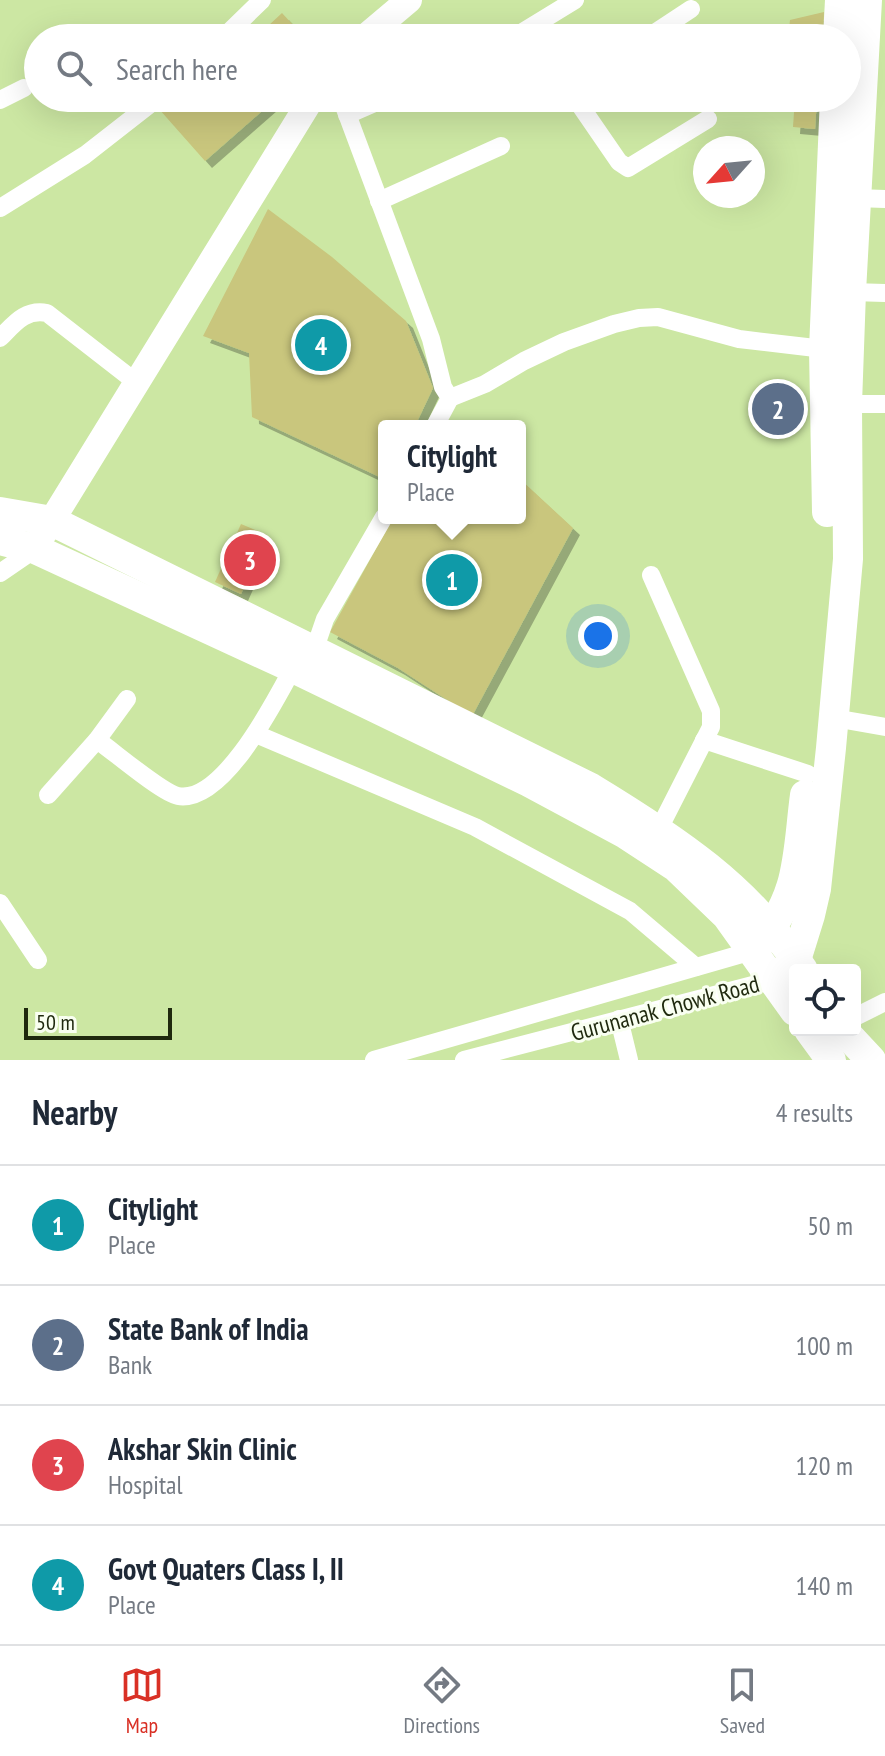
<!DOCTYPE html>
<html lang="en">
<head>
<meta charset="utf-8">
<style>
	:root { --surface:#fff; --page:#f2f2f3; --text:#1f2937; --muted:#747a83; --line:#e0e1e3; --accent:#d93025 }
	body { margin:0; font-family:"PT Sans Narrow",sans-serif; background:var(--page); color:var(--text) }
	.controls { position:absolute; right:24px; bottom:24px; display:grid; overflow:hidden; border-radius:8px; box-shadow:0 8px 32px #0002 }
	.controls button { width:72px; height:72px; display:grid; place-items:center; padding:0; border:0; border-bottom:2px solid var(--line); background:var(--surface); color:var(--text); font:40px sans-serif }
	.compass { position:absolute; left:693px; top:136px; width:72px; height:72px; border-radius:50%; background:var(--surface); box-shadow:0 8px 32px #0002; rotate:243deg }
	.scale { position:absolute; left:24px; bottom:20px; width:148px; box-sizing:border-box; padding-left:8px; border:4px solid #1f290e; border-top:0; font-size:22px; line-height:28px; white-space:nowrap; color:#1f290e; -webkit-text-stroke:6px #f9fff1; paint-order:stroke }
	.you { position:absolute; left:598px; top:636px; width:28px; height:28px; margin:-20px; border:6px solid #fff; border-radius:50%; background:#1a73e8; box-shadow:0 0 0 12px #1a73e833 }
	.badge { display:grid; place-items:center; width:52px; height:52px; border-radius:50%; background:var(--accent); color:#fff; font-size:26px; font-weight:700 }
	.pin { position:absolute; translate:-50% -50%; border:4px solid #fff; box-shadow:0 2px 8px #0006 }
	.popup { position:absolute; left:378px; top:420px; width:148px; height:104px; box-sizing:border-box; display:grid; place-content:center; border-radius:8px; background:var(--surface); filter:drop-shadow(0 2px 6px #0005); font-size:26px; white-space:nowrap; color:var(--muted) }
	.popup b { font-size:30px; color:var(--text) }
	.popup::after { content:''; position:absolute; left:50%; top:100%; margin-left:-16px; border:16px solid transparent; border-top-color:var(--surface) }
	.list { margin:0; padding:0; list-style:none }
	h2 { display:flex; justify-content:space-between; align-items:center; height:104px; margin:0; padding:0 32px; font-size:34px }
	h2 small { font-size:26px; font-weight:400; color:var(--muted) }
	.list li { display:grid; grid-template-columns:52px 1fr auto; gap:24px; align-items:center; box-sizing:border-box; height:120px; padding:0 32px; border-top:2px solid var(--line) }
	.list b { display:block; font-size:30px; white-space:nowrap }
	.list p { margin:0; font-size:26px; white-space:nowrap; color:var(--muted) }
	.list em { font-size:26px; font-style:normal; color:var(--muted) }
	.icon { flex:none; width:44px; height:44px; fill:none; stroke:currentColor; stroke-width:2; stroke-linecap:round; stroke-linejoin:round }
	.map { position:relative; flex:none; width:885px; height:1060px; overflow:hidden }
	.search { position:absolute; background:var(--surface); box-shadow:0 8px 32px #0002; left:24px; right:24px; top:24px; height:88px; display:flex; align-items:center; gap:20px; box-sizing:border-box; padding:0 28px; border-radius:44px; color:var(--muted); font-size:30px }
	.sheet { height:584px; background:var(--surface) }
	nav { display:flex; justify-content:space-around; align-items:center; box-sizing:border-box; height:112px; border-top:2px solid var(--line); background:var(--surface); font-size:22px; color:var(--muted) }
	nav a { display:grid; justify-items:center; gap:4px }
	nav .on { color:var(--accent) }
	.map>svg:first-child { display:block }
</style>
</head>
<body>
<div class="map">
<svg width="885" height="1060" viewBox="0 0 885 1060">
	<defs>
		<filter id="shadow"><feDropShadow dx="7" dy="7" stdDeviation="0" flood-color="#0004"/></filter>
	</defs>
	<rect width="100%" height="100%" fill="#cce7a3"/>
	<g fill="#c9c67d" filter="url(#shadow)">
		<path d="M824,12l-1,26h-35l2,-18z"/>
		<path d="M282,13l23,25h-50z"/>
		<path d="M753,24l22,2 -1,12h-36z"/>
		<path d="M172,98h93l5,6 -65,57 -46,-52z"/>
		<path d="M795,98h22l-2,31 -22,-2z"/>
		<path d="M268,209l64,48 74,64 27,67 -18,38h-31v53l-132,-62 -3,-64 -46,-17z"/>
		<path d="M520,479l53,49 -101,188 -74,-48 -68,-36 63,-114h127z"/>
		<path d="M241,524l26,11 -26,59 -26,-12z"/>
	</g>
	<g fill="none" stroke-linecap="round" stroke-linejoin="round">
		<g stroke="#fff" stroke-width="18">
			<path d="M223,38l39,-38"/>
			<path d="M513,38l62,-38"/>
			<path d="M647,38l44,-29"/>
			<path d="M341,98l90,241 12,48 7,11 -15,28"/>
			<path d="M575,98l44,64 9,6 80,-49"/>
			<path d="M0,100l24,-12"/>
			<path d="M347,115l39,-17"/>
			<path d="M856,198l29,1"/>
			<path d="M379,201l122,-55"/>
			<path d="M0,208l85,-53 73,-57"/>
			<path d="M851,292l34,1"/>
			<path d="M0,338c15,-15 25,-29 47,-25l90,70"/>
			<path d="M450,398l35,-14 39,-23 40,-19 50,-18 25,-6 19,-1 81,22 85,10"/>
			<path d="M847,404h38"/>
			<path d="M0,573l35,-24"/>
			<path d="M651,575l60,136v16l-52,102"/>
			<path d="M314,651l11,-32 59,-102"/>
			<path d="M834,718l51,9"/>
			<path d="M256,734l219,93 155,84 66,56"/>
			<path d="M97,740c16,11 65,53 81,56 45,8 97,-95 115,-128"/>
			<path d="M704,740l104,34"/>
			<path d="M48,795l49,-55 30,-41"/>
			<path d="M0,903l38,57"/>
			<path d="M855,1017l30,-15"/>
			<path d="M619,1019l10,41"/>
			<path d="M374,1060l378,-109"/>
			<path d="M464,1060l308,-80"/>
		</g>
		<g stroke="#fff" stroke-width="26">
			<path d="M364,38l45,-38"/>
			<path d="M41,538l271,-440"/>
		</g>
		<g stroke="#fff" stroke-width="30">
			<path d="M838,38l2,-38"/>
			<path d="M0,512l52,9 539,267c84,51 157,99 212,182"/>
			<path d="M827,512l-3,-163 11,-251"/>
			<path d="M0,540l35,9 258,119 236,114 95,51 52,34 51,49 68,95"/>
			<path d="M759,944c42,-50 38,-88 46,-149"/>
			<path d="M772,980l24,-20 14,-45 6,-26 15,-141 17,-189 -1,-155 4,-112 16,-292"/>
			<path d="M809,1030l22,30"/>
			<path d="M843,1030l28,30"/>
		</g>
	</g>
	<g text-anchor="middle" dominant-baseline="central" stroke-width="6" stroke-linejoin="round" paint-order="stroke">
		<g font-size="24" fill="#1f290e" stroke="#f9fff1">
			<text transform="translate(665 1008) rotate(-15)">Gurunanak Chowk Road</text>
		</g>
	</g>
</svg>
<div class="controls">
<button><svg class="icon" aria-label="locate" viewBox="0 0 24 24"><circle cx="12" cy="12" r="6"/><path d="M12 2v4M12 18v4M2 12h4M18 12h4"/></svg></button>
</div>
<svg class="compass" viewBox="-18 -18 36 36"><path d="M0-13l5 13h-10z" fill="#e53935"/><path d="M0 13l5-13h-10z" fill="#747a83"/></svg>
<div class="scale">50 m</div>
<div class="you"></div>
<div class="pin badge" style="left:452px;top:580px;background:#0f9aa8">1</div>
<div class="popup"><b>Citylight</b>Place</div>
<div class="pin badge" style="left:778px;top:409px;background:#5c6f8a">2</div>
<div class="pin badge" style="left:250px;top:560px;background:#e0444e">3</div>
<div class="pin badge" style="left:321px;top:345px;background:#0f9aa8">4</div>
<div class="search"><svg class="icon" aria-label="search" viewBox="0 0 24 24"><circle cx="10" cy="10" r="6"/><path d="M15 15l6 6"/></svg>Search here</div>
</div>
<section class="sheet">
<h2>Nearby<small>4 results</small></h2>
<ul class="list">
<li><span class="badge" style="background:#0f9aa8">1</span><div><b>Citylight</b><p>Place</p></div><em>50 m</em></li>
<li><span class="badge" style="background:#5c6f8a">2</span><div><b>State Bank of India</b><p>Bank</p></div><em>100 m</em></li>
<li><span class="badge" style="background:#e0444e">3</span><div><b>Akshar Skin Clinic</b><p>Hospital</p></div><em>120 m</em></li>
<li><span class="badge" style="background:#0f9aa8">4</span><div><b>Govt Quaters Class I, II</b><p>Place</p></div><em>140 m</em></li>
</ul>
</section>
<nav>
<a class="on"><svg class="icon" aria-label="map" viewBox="0 0 24 24"><path d="M3 6l6-2 6 2 6-2v14l-6 2-6-2-6 2zM9 4v14M15 6v14"/></svg>Map</a>
<a><svg class="icon" aria-label="directions" viewBox="0 0 24 24"><path d="M12 3l9 9-9 9-9-9zM9 14v-3h6M13 9l2 2-2 2"/></svg>Directions</a>
<a><svg class="icon" aria-label="saved" viewBox="0 0 24 24"><path d="M7 4h10v16l-5-4-5 4z"/></svg>Saved</a>
</nav>
</body>
</html>
